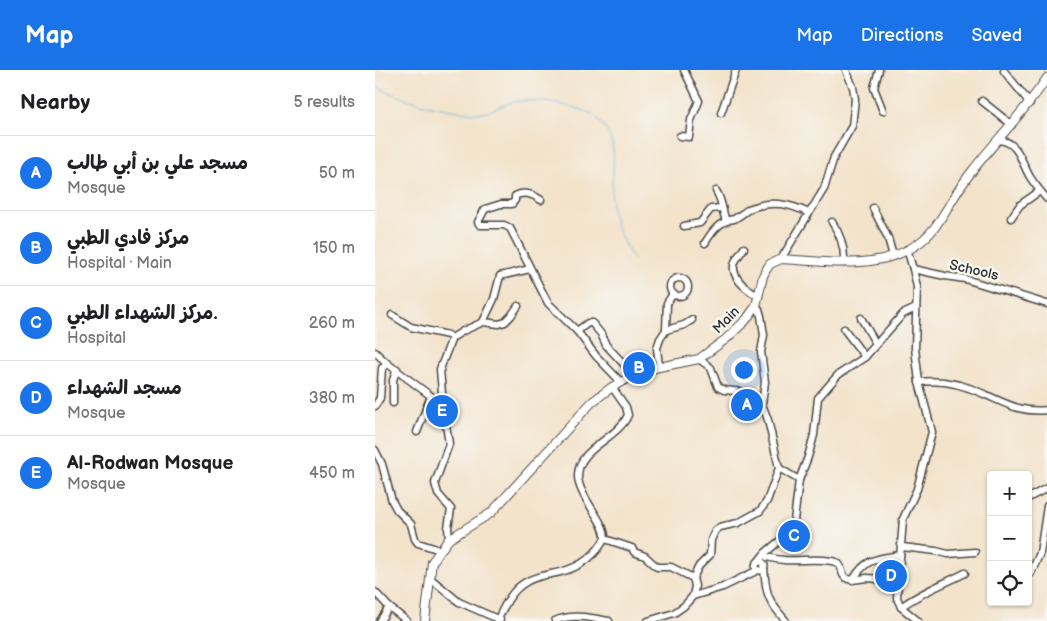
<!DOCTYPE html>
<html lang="en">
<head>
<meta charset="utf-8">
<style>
	:root { --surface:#fff; --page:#f2f2f2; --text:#202124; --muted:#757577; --line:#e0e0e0; --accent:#1a73e8 }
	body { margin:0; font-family:"Balsamiq Sans","Playpen Sans Arabic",sans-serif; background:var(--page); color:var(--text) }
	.controls { position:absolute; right:15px; bottom:15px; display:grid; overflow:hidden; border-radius:5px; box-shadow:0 1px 4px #0004 }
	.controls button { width:45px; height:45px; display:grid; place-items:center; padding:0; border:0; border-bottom:1px solid var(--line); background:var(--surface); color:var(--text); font:25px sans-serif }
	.you { position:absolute; left:368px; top:299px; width:18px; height:18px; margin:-12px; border:4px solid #fff; border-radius:50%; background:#1a73e8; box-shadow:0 0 0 8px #1a73e833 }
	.badge { display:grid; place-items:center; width:32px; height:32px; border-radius:50%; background:var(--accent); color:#fff; font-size:16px; font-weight:700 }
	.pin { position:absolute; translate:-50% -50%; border:2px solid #fff; box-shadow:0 1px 5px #0006 }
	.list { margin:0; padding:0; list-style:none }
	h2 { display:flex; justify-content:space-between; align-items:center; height:65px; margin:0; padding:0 20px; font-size:21px }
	h2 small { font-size:16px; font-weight:400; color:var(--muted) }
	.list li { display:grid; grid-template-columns:32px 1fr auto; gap:15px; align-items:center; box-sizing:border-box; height:75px; padding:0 20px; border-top:1px solid var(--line) }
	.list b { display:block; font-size:19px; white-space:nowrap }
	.list p { margin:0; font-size:16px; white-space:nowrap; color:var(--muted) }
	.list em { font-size:16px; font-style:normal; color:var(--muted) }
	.icon { flex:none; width:28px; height:28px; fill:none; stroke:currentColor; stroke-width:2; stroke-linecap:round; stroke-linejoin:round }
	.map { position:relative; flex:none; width:672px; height:551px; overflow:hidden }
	header { display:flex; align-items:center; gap:30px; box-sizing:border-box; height:70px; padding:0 25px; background:var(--accent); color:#fff }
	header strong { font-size:24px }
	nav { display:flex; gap:28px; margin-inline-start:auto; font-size:18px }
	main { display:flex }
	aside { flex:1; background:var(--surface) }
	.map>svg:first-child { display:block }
</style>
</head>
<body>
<header>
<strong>Map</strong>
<nav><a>Map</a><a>Directions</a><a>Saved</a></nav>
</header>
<main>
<aside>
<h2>Nearby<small>5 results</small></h2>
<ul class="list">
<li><span class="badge">A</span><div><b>مسجد علي بن أبي طالب</b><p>Mosque</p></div><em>50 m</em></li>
<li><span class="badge">B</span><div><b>مركز فادي الطبي</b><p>Hospital · Main</p></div><em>150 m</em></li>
<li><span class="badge">C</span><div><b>مركز الشهداء الطبي.</b><p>Hospital</p></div><em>260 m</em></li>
<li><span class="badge">D</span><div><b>مسجد الشهداء</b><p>Mosque</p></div><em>380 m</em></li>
<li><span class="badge">E</span><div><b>Al-Rodwan Mosque</b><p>Mosque</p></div><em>450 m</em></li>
</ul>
</aside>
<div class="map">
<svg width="672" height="551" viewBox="0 0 672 551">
	<rect width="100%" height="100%" fill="#f6f6f2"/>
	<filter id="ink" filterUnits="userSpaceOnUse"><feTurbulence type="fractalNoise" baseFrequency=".02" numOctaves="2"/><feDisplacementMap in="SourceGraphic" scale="10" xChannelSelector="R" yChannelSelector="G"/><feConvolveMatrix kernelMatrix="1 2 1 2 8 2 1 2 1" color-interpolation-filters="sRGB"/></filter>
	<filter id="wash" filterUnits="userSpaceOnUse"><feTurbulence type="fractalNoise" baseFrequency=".0096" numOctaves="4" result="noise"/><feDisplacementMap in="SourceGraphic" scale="20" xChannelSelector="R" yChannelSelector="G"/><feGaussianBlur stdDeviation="1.12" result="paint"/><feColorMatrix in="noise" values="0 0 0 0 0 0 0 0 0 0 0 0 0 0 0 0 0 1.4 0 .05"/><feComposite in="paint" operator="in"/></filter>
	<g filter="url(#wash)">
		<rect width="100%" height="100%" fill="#f3e3cb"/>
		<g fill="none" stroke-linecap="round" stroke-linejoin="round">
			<path stroke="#61b5dd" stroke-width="1" d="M0,16c31,15 68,25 103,27 13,1 26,-11 40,-12 16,-2 64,5 77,15 4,4 9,11 12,15 13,22 2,52 5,76 3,23 10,32 21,52"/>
		</g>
	</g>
	<g filter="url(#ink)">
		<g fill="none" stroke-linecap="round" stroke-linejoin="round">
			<g stroke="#494743" stroke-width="9">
				<g id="minor">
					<path d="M504,0l-5,18 9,23"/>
					<path d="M629,1l26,32"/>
					<path d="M607,31l30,24"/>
					<path d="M346,43l15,-43"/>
					<path d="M305,66l9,1 2,-17 8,-19 -15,-31"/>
					<path d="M624,70c20,2 22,22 31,37 5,8 11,15 17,22"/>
					<path d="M341,121c6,8 6,20 10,30"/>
					<path d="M166,130c-7,-5 -17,-9 -26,-4v4l-3,4h-11l-16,5 -7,13 2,3h24l6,3 38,75 29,28 19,25 25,26"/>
					<path d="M498,138l15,30 5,18"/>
					<path d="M636,148l9,-13 20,-14"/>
					<path d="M457,152c8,12 13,27 12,41"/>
					<path d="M309,156l16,-3 11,-14 10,-1"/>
					<path d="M330,173c5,-8 12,-19 22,-22 3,-2 4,-1 7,-2 6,-3 11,-8 17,-11 21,-8 39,-4 58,5"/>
					<path d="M369,178c-3,5 -7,9 -9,14 -6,14 12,28 23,34"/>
					<path d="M532,179l6,20 32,7 20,3 82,25"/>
					<path d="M406,189l43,-70 10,-32 18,-31 3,-27 -2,-12 -7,-17"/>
					<path d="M538,199l4,18 -2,61 4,34 13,50 -15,57 -14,30 -6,79 4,9 17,14"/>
					<circle cx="304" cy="217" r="9"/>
					<path d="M17,245l19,12 37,8 4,3"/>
					<path d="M486,248l15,26"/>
					<path d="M108,252l11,-23 6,-23 30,-7"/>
					<path d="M469,259l21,28"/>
					<path d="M291,260l18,-5 8,-5"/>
					<path d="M202,261l11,-8h4l9,11 5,11 28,30"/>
					<path d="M0,282l13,12"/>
					<path d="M324,289l12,9 7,19 6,3 21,2 17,6"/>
					<path d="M284,297l-2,-19 3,-9 6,-9 1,-27 6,-9"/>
					<path d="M544,312c22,-3 44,2 65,12 23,10 37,19 63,16"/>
					<path d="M18,333v-23l4,-11"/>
					<path d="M0,336l5,-8 2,-30 6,-4 55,41"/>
					<path d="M42,362l14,-36"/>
					<path d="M0,380l7,14 10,37 5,9 14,14 4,15 3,4 22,7"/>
					<path d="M404,398l20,12"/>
					<path d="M653,428l19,-10"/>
					<path d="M74,469l-1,-11 3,-19 -13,-15 -3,-11 14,-39 -6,-39 -3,-36 12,-31 11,-7 20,-9 16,2 6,-2 6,-6 7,-10"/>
					<path d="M230,469l27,9 2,4 11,4 12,11h14l22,11 2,8 -2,10"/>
					<path d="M527,477l34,4 12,3 27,-2"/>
					<path d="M392,487c24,7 41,0 65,4 14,2 6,15 16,18 6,2 14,-1 19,-1 11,0 21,4 30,8"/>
					<circle cx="385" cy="496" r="4.5"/>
					<path d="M383,492l7,-9 18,-15 11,-17 5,-41 9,-23 6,-22 4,-37 20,-23 27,-18 38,-43 13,-6"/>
					<path d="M389,498c2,27 4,33 22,53"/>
					<path d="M656,503l9,-20 7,-47"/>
					<path d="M55,508l29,24 41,18"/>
					<path d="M318,508l6,-12 11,-11 1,-15 4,-9 5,-4 18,-4 22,-12 7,-10 12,-33 -11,-48 -6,-16 3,-22 -4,-30 3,-17 -3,-19 -2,-7 -3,-3"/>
					<path d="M478,510c13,-22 23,-21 47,-25"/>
					<path d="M0,522l14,15 -9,14"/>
					<path d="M14,537l18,14"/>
					<path d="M526,537c20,-15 43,-23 64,-34"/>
					<path d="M122,551c7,-14 14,-31 29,-39 8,-5 16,-6 25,-8 23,-4 41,-13 53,-34 7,-13 -27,-43 -26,-65 1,-28 40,-36 50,-60l-2,-8 -14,-20"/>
					<path d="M180,551c16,-8 37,-3 54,0"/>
					<path d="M273,551l26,-8 10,-7 9,-10 30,-9 35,-17"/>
				</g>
			</g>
			<g stroke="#494743" stroke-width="10">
				<path id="major" d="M50,551l7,-59 17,-23 42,-26 101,-111 20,-15 22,-12 25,-8 40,-8 27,-20 20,-19 10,-14 7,-30 3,-6 4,-6 11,-5c50,3 119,15 154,-32 13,-18 23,-39 38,-57 24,-31 52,-59 74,-92"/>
			</g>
			<use href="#minor" stroke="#fff" stroke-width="6"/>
			<use href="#major" stroke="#fff" stroke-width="8"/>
		</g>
	</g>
	<g text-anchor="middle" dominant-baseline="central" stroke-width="5" stroke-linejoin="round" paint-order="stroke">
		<g font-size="14" fill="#2b2b2b" stroke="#f6f6f2">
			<text transform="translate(599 200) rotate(13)">Schools</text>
			<text transform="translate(351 250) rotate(-45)">Main</text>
		</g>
	</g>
</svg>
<div class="controls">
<button>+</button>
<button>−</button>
<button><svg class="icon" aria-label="locate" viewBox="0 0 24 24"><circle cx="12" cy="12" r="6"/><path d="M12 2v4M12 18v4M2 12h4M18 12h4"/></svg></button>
</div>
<div class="you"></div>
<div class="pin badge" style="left:372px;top:335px">A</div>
<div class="pin badge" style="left:264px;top:298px">B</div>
<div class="pin badge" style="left:419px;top:466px">C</div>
<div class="pin badge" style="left:516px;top:506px">D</div>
<div class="pin badge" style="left:67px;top:341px">E</div>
</div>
</main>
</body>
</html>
